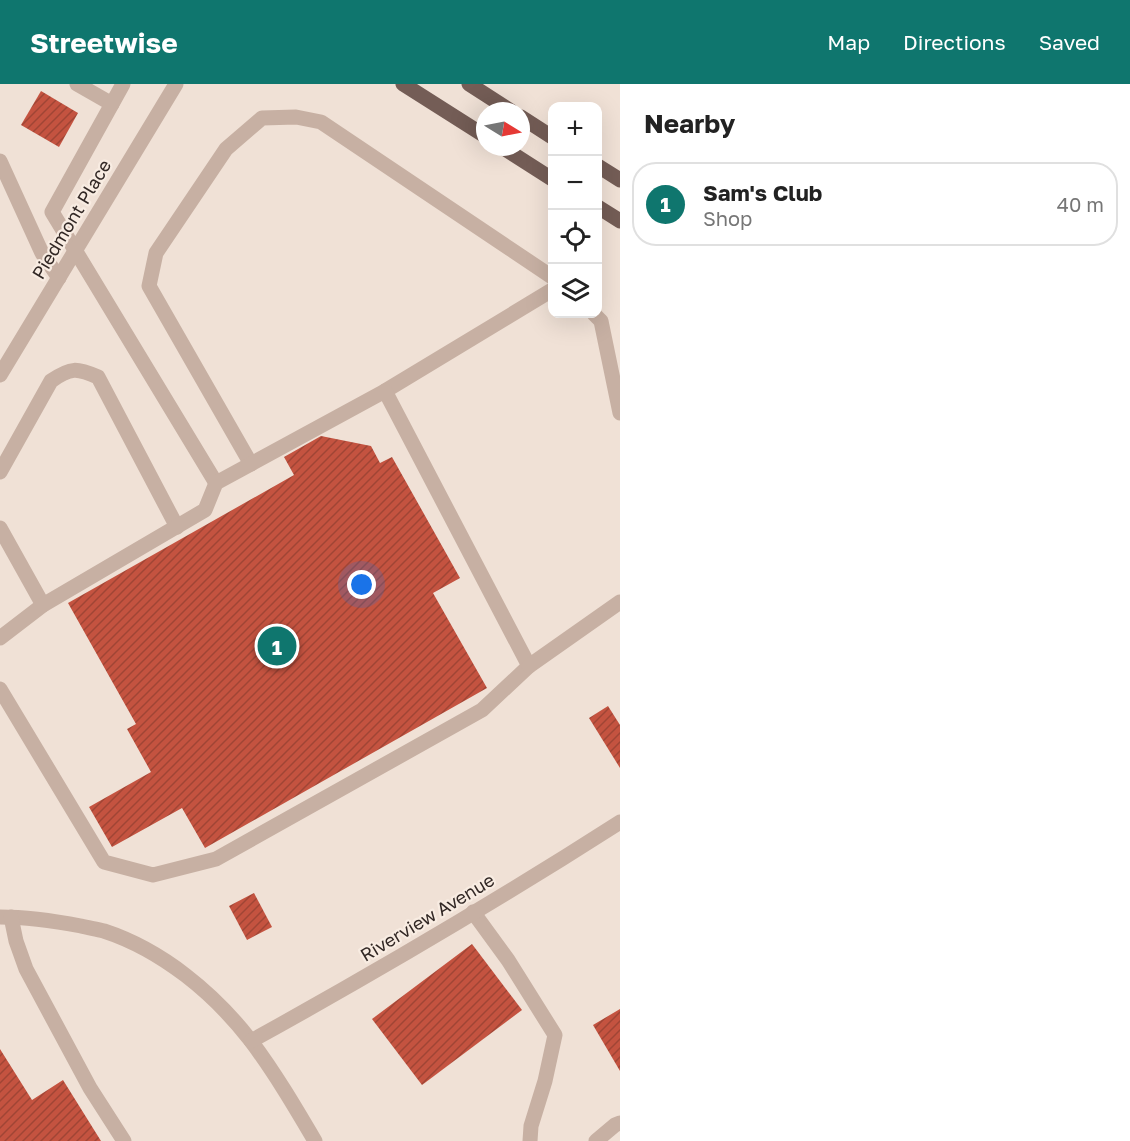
<!DOCTYPE html>
<html lang="en">
<head>
<meta charset="utf-8">
<style>
	:root { --surface:#fff; --page:#f2f2f2; --text:#222; --muted:#767676; --line:#e0e0e0; --accent:#0f766e }
	body { margin:0; font-family:"Golos Text",sans-serif; background:var(--page); color:var(--text) }
	.controls { position:absolute; right:18px; top:18px; display:grid; overflow:hidden; border-radius:12px; box-shadow:0 6px 24px #0002 }
	.controls button { width:54px; height:54px; display:grid; place-items:center; padding:0; border:0; border-bottom:2px solid var(--line); background:var(--surface); color:var(--text); font:30px sans-serif }
	.compass { position:absolute; left:476px; top:18px; width:54px; height:54px; border-radius:50%; background:var(--surface); box-shadow:0 6px 24px #0002; rotate:100deg }
	.you { position:absolute; left:362px; top:501px; width:21px; height:21px; margin:-15px; border:4px solid #fff; border-radius:50%; background:#1a73e8; box-shadow:0 0 0 9px #1a73e833 }
	.badge { display:grid; place-items:center; width:39px; height:39px; border-radius:50%; background:var(--accent); color:#fff; font-size:20px; font-weight:700 }
	.pin { position:absolute; translate:-50% -50%; border:3px solid #fff; box-shadow:0 2px 6px #0006 }
	.list { margin:0; padding:0; list-style:none }
	h2 { display:flex; justify-content:space-between; align-items:center; height:78px; margin:0; padding:0 24px; font-size:26px }
	h2 small { font-size:20px; font-weight:400; color:var(--muted) }
	.list li { display:grid; grid-template-columns:39px 1fr auto; gap:18px; align-items:center; box-sizing:border-box; height:84px; margin:0 12px 12px; padding:0 12px; border:2px solid var(--line); border-radius:24px }
	.list b { display:block; font-size:22px; white-space:nowrap }
	.list p { margin:0; font-size:20px; white-space:nowrap; color:var(--muted) }
	.list em { font-size:20px; font-style:normal; color:var(--muted) }
	.icon { flex:none; width:33px; height:33px; fill:none; stroke:currentColor; stroke-width:2; stroke-linecap:round; stroke-linejoin:round }
	.map { position:relative; flex:none; width:620px; height:1057px; overflow:hidden }
	header { display:flex; align-items:center; gap:36px; box-sizing:border-box; height:84px; padding:0 30px; background:var(--accent); color:#fff }
	header strong { font-size:28px }
	nav { display:flex; gap:33px; margin-inline-start:auto; font-size:21px }
	main { display:flex }
	aside { flex:1; background:var(--surface) }
	.map>svg:first-child { display:block }
</style>
</head>
<body>
<header>
<strong>Streetwise</strong>
<nav><a>Map</a><a>Directions</a><a>Saved</a></nav>
</header>
<main>
<div class="map">
<svg width="620" height="1057" viewBox="0 0 620 1057">
	<defs>
		<pattern id="building-hatch" width="6" height="6" patternUnits="userSpaceOnUse" patternTransform="scale(1.5)"><rect width="6" height="6" fill="#c45340"/><path d="M-1 1l2-2M0 6l6-6M5 7l2-2" fill="none" stroke="#a04535"/></pattern>
	</defs>
	<rect width="100%" height="100%" fill="#f0e1d6"/>
	<g fill="url(#building-hatch)">
		<path d="M41,7l37,22 -19,34 -38,-22z"/>
		<path d="M321,352l50,10 9,17 12,-6 68,121 -27,15 54,95 -282,160 -23,-40 -70,39 -23,-40 62,-35 -24,-43 9,-5 -68,-121 226,-128 -10,-18z"/>
		<path d="M608,622l12,19v43l-31,-50z"/>
		<path d="M254,809l18,34 -25,13 -18,-34z"/>
		<path d="M472,860l50,66 -100,75 -50,-66z"/>
		<path d="M620,925v62l-27,-46z"/>
		<path d="M0,965l32,51 31,-20 38,61h-101z"/>
	</g>
	<g fill="none" stroke-linecap="round" stroke-linejoin="round">
		<g stroke="#c7b0a3" stroke-width="15">
			<path d="M77,0l35,20"/>
			<path d="M123,0l-71,128 164,271"/>
			<path d="M0,77l42,92 17,25"/>
			<path d="M594,230l7,7 19,92"/>
			<path d="M0,291l176,-291"/>
			<path d="M385,307l167,-101"/>
			<path d="M251,380l-102,-178 7,-33 70,-104 36,-31 34,-1 25,5 231,155"/>
			<path d="M0,388l51,-91c20,-14 26,-13 47,-4l79,150"/>
			<path d="M0,444l43,77"/>
			<path d="M0,554l43,-33 162,-95 11,-27 169,-92 144,275 -47,44 -266,149 -63,16 -49,-13 -104,-173"/>
			<path d="M529,582l91,-64"/>
			<path d="M473,828l35,48 47,75 -10,46 -14,45 -1,15"/>
			<path d="M0,833c27,0 55,4 81,9 8,2 16,3 23,5 58,19 110,62 147,110 24,32 44,66 64,100"/>
			<path d="M11,833l5,24 10,28 64,119 34,53"/>
			<path d="M251,957c125,-69 249,-142 369,-219"/>
			<path d="M596,1057l19,-16 5,-2"/>
		</g>
		<g stroke="#745d56" stroke-width="15">
			<path d="M403,0l82,52"/>
			<path d="M469,0l42,27"/>
			<path d="M521,33l31,20"/>
			<path d="M502,63l50,32"/>
			<path d="M598,82l22,14"/>
			<path d="M598,123l22,14"/>
		</g>
	</g>
	<g text-anchor="middle" dominant-baseline="central" stroke-width="4.5" stroke-linejoin="round" paint-order="stroke">
		<g font-size="18" fill="#322825" stroke="#f8ece2">
			<text transform="translate(71 135) rotate(-59)">Piedmont Place</text>
			<text transform="translate(427 833) rotate(-31)">Riverview Avenue</text>
		</g>
	</g>
</svg>
<div class="controls">
<button>+</button>
<button>−</button>
<button><svg class="icon" aria-label="locate" viewBox="0 0 24 24"><circle cx="12" cy="12" r="6"/><path d="M12 2v4M12 18v4M2 12h4M18 12h4"/></svg></button>
<button><svg class="icon" aria-label="layers" viewBox="0 0 24 24"><path d="M12 4l9 5-9 5-9-5zM3 14l9 5 9-5"/></svg></button>
</div>
<svg class="compass" viewBox="-18 -18 36 36"><path d="M0-13l5 13h-10z" fill="#e53935"/><path d="M0 13l5-13h-10z" fill="#767676"/></svg>
<div class="you"></div>
<div class="pin badge" style="left:277px;top:562px">1</div>
</div>
<aside>
<h2>Nearby<small></small></h2>
<ul class="list">
<li><span class="badge">1</span><div><b>Sam's Club</b><p>Shop</p></div><em>40 m</em></li>
</ul>
</aside>
</main>
</body>
</html>
